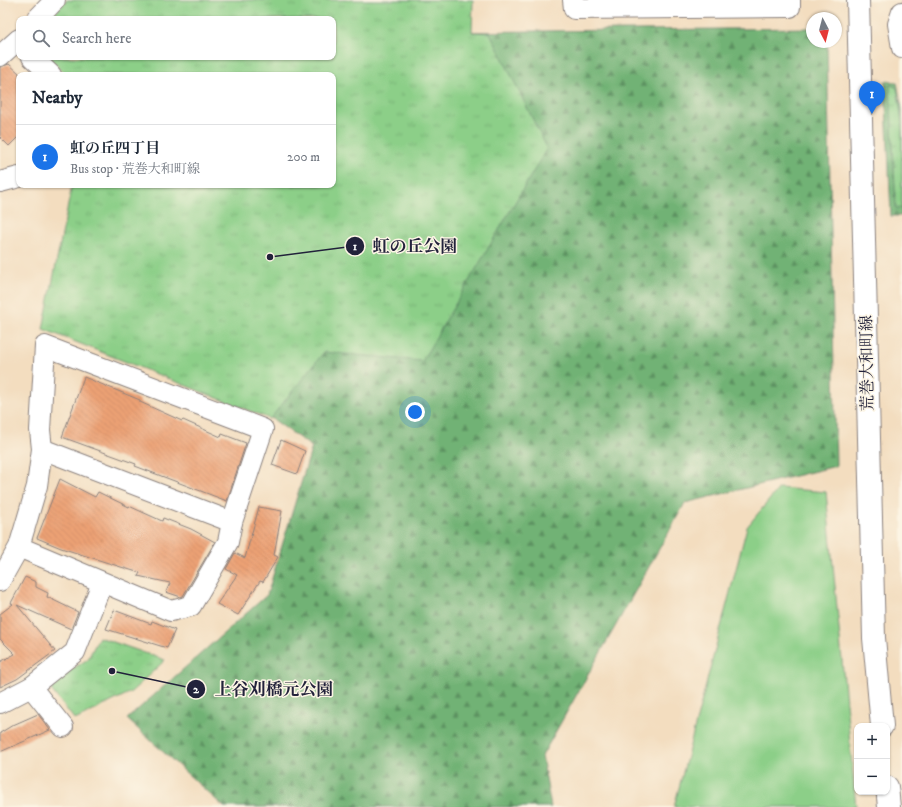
<!DOCTYPE html>
<html lang="en">
<head>
<meta charset="utf-8">
<style>
	:root { --surface:#fff; --page:#f2f2f3; --text:#1f2937; --muted:#747a83; --line:#e0e1e3; --accent:#1a73e8 }
	body { margin:0; font-family:"IM FELL DW Pica","Noto Serif JP",serif; background:var(--page); color:var(--text) }
	.controls { position:absolute; right:12px; bottom:12px; display:grid; overflow:hidden; border-radius:8px; box-shadow:0 1px 3px #0004 }
	.controls button { width:36px; height:36px; display:grid; place-items:center; padding:0; border:0; border-bottom:1px solid var(--line); background:var(--surface); color:var(--text); font:20px sans-serif }
	.compass { position:absolute; left:806px; top:12px; width:36px; height:36px; border-radius:50%; background:var(--surface); box-shadow:0 1px 3px #0004; rotate:173deg }
	.you { position:absolute; left:415px; top:412px; width:14px; height:14px; margin:-10px; border:3px solid #fff; border-radius:50%; background:#1a73e8; box-shadow:0 0 0 6px #1a73e833 }
	.badge { display:grid; place-items:center; width:26px; height:26px; border-radius:50%; background:var(--accent); color:#fff; font-size:13px; font-weight:700 }
	.pin { position:absolute; translate:-50% -33px; filter:drop-shadow(0 1px 2px #0008) }
	.pin::after { content:''; position:absolute; top:21px; width:14px; height:12px; background:inherit; clip-path:polygon(0 0,100% 0,50% 100%) }
	.list { margin:0; padding:0; list-style:none }
	h2 { display:flex; justify-content:space-between; align-items:center; height:52px; margin:0; padding:0 16px; font-size:17px }
	h2 small { font-size:13px; font-weight:400; color:var(--muted) }
	.list li { display:grid; grid-template-columns:26px 1fr auto; gap:12px; align-items:center; box-sizing:border-box; height:64px; padding:0 16px; border-top:1px solid var(--line) }
	.list b { display:block; font-size:15px; white-space:nowrap }
	.list p { margin:0; font-size:13px; white-space:nowrap; color:var(--muted) }
	.list em { font-size:13px; font-style:normal; color:var(--muted) }
	.icon { flex:none; width:22px; height:22px; fill:none; stroke:currentColor; stroke-width:2; stroke-linecap:round; stroke-linejoin:round }
	.map { position:relative; flex:none; width:902px; height:807px; overflow:hidden }
	.search { position:absolute; background:var(--surface); box-shadow:0 1px 3px #0004; left:16px; top:16px; width:320px; height:44px; display:flex; align-items:center; gap:10px; box-sizing:border-box; padding:0 14px; border-radius:8px; color:var(--muted); font-size:15px }
	.panel { position:absolute; background:var(--surface); box-shadow:0 1px 3px #0004; left:16px; top:72px; width:320px; height:116px; border-radius:8px }
	.map>svg:first-child { display:block }
</style>
</head>
<body>
<div class="map">
<svg width="902" height="807" viewBox="0 0 902 807">
	<defs>
		<pattern id="forest-firs" width="22" height="20" patternUnits="userSpaceOnUse"><rect width="22" height="20" fill="#71b274"/><path d="M5 1l3.5 6h-7zM16 11l3.5 6h-7z" fill="#5c9060"/></pattern>
		<pattern id="park-tufts" width="24" height="20" patternUnits="userSpaceOnUse"><rect width="24" height="20" fill="#8ccf88"/><path d="M3 7l-1-3M5 7V3M7 7l1-3M15 17l-1-3M17 17v-4M19 17l1-3" fill="none" stroke="#78b176"/></pattern>
		<pattern id="building-back-hatch" width="6" height="6" patternUnits="userSpaceOnUse"><rect width="6" height="6" fill="#eca174"/><path d="M-1 5l2 2M0 0l6 6M5-1l2 2" fill="none" stroke="#ca8a65"/></pattern>
	</defs>
	<rect width="100%" height="100%" fill="#fcf5e5"/>
	<filter id="ink" filterUnits="userSpaceOnUse"><feTurbulence type="fractalNoise" baseFrequency=".025" numOctaves="2"/><feDisplacementMap in="SourceGraphic" scale="8" xChannelSelector="R" yChannelSelector="G"/><feConvolveMatrix kernelMatrix="1 2 1 2 8 2 1 2 1" color-interpolation-filters="sRGB"/></filter>
	<filter id="wash" filterUnits="userSpaceOnUse"><feTurbulence type="fractalNoise" baseFrequency=".012" numOctaves="4" result="noise"/><feDisplacementMap in="SourceGraphic" scale="16" xChannelSelector="R" yChannelSelector="G"/><feGaussianBlur stdDeviation="0.9" result="paint"/><feColorMatrix in="noise" values="0 0 0 0 0 0 0 0 0 0 0 0 0 0 0 0 0 1.4 0 .05"/><feComposite in="paint" operator="in"/></filter>
	<g filter="url(#wash)">
		<rect width="100%" height="100%" fill="#f3ddbf"/>
		<path fill="#8ccf88" stroke="#577862" d="M779,488l47,4 30,315h-182l73,-280z"/>
		<g fill="url(#forest-firs)" stroke="#4a6a58">
			<path d="M812,28v14h15l9,424 -151,37 -143,253 9,51h-327l-97,-88 140,-124 45,-148 -135,-96 156,-166 114,-153z"/>
			<path d="M885,81l12,1 5,27v107h-11z"/>
		</g>
		<g fill="url(#park-tufts)" stroke="#577862">
			<path d="M67,0h406l-1,32 18,1 57,115 -125,213 -98,-9 -54,67 -227,-90 29,-144h261v-110h-266l-20,-18h286v-38h-284z"/>
			<path d="M890,84l7,4 5,34v86h-6z"/>
			<path d="M99,637l66,23 -34,32 -56,28 -23,-29 1,-10 35,-22z"/>
		</g>
		<g id="blocks">
			<g fill="url(#building-back-hatch)">
				<path d="M9,64l10,9v63l-10,10 -9,-9v-70z"/>
				<path d="M84,377l56,23v2l42,19 1,-1 38,17 1,-3 24,9 -19,58 -92,-35 1,-2 -74,-27z"/>
				<path d="M281,440l24,11 -8,23 -25,-9z"/>
				<path d="M60,479l35,18 3,-5 31,15v-1l33,15 1,-3 28,11 24,13 -32,54 -2,1 -15,-5 4,-9 -32,-7 2,-3 -79,-25 -24,-10z"/>
				<path d="M259,507l23,4 -8,44 4,2 -15,25 -3,-1 -22,34 -21,-11 20,-29 -11,-6 9,-16 10,5z"/>
				<path d="M25,577l11,5v5l12,6 -1,4 31,15 -7,17 -54,-24 38,46 -38,28 -17,8v-25l15,-8 -15,-15v-25l13,-10 -2,-1z"/>
				<path d="M114,610l37,14 1,-3 23,9 -8,18 -61,-19z"/>
				<path d="M38,714l12,16 -50,22v-19l13,-8z"/>
			</g>
		</g>
	</g>
	<g filter="url(#ink)">
		<use href="#blocks" fill-opacity="0" stroke="#8a807d" stroke-width="1"/>
		<g fill="none" stroke-linecap="round" stroke-linejoin="round">
			<g stroke="#8a807d" stroke-width="22">
				<g id="minor">
					<path d="M573,0l1,9 216,-2v-7"/>
					<path d="M902,12l-4,12 4,24"/>
					<path d="M37,19l18,-19"/>
					<path d="M0,56l19,-17"/>
					<path d="M32,57l19,18"/>
					<path d="M0,182l19,-5"/>
					<path d="M42,449l190,73"/>
					<path d="M0,581l19,-34 18,-61 5,-37 -2,-19 5,-84 218,83 -31,93 -4,20 -37,64 -20,5 -152,-64"/>
					<path d="M31,687l32,40"/>
					<path d="M0,703l31,-16 44,-35 27,-69"/>
				</g>
			</g>
			<g stroke="#8a807d" stroke-width="24">
				<g id="tertiary">
					<path d="M858,0l16,638 8,88"/>
					<path d="M887,787l2,20"/>
				</g>
			</g>
			<use href="#minor" stroke="#fff" stroke-width="20"/>
			<use href="#tertiary" stroke="#fff" stroke-width="22"/>
		</g>
	</g>
	<g text-anchor="middle" dominant-baseline="central" stroke-width="3" stroke-linejoin="round" paint-order="stroke">
		<g font-size="16" fill="#22223b" stroke="#fcf5e5">
			<text transform="translate(867 363) rotate(-91)">荒巻大和町線</text>
		</g>
	</g>
	<path fill="none" stroke="#22223b" stroke-width="1.5" d="M270 257L355 246M112 671L196 689"/>
	<g fill="#22223b" stroke="#fcf5e5" stroke-width="1.5">
		<circle cx="270" cy="257" r="4"/>
		<circle cx="112" cy="671" r="4"/>
		<circle cx="355" cy="246" r="10"/>
		<circle cx="196" cy="689" r="10"/>
	</g>
	<g font-size="12" text-anchor="middle" font-weight="bold" fill="#fff">
		<text x="355" y="250">1</text>
		<text x="196" y="693">2</text>
	</g>
	<g font-size="17" text-anchor="middle" font-weight="bold" fill="#22223b" stroke="#fcf5e5" stroke-width="3" stroke-linejoin="round" paint-order="stroke">
		<text x="415" y="252">虹の丘公園</text>
		<text x="274" y="695">上谷刈橋元公園</text>
	</g>
</svg>
<div class="controls">
<button>+</button>
<button>−</button>
</div>
<svg class="compass" viewBox="-18 -18 36 36"><path d="M0-13l5 13h-10z" fill="#e53935"/><path d="M0 13l5-13h-10z" fill="#747a83"/></svg>
<div class="you"></div>
<div class="pin badge" style="left:872px;top:114px">1</div>
<div class="search"><svg class="icon" aria-label="search" viewBox="0 0 24 24"><circle cx="10" cy="10" r="6"/><path d="M15 15l6 6"/></svg>Search here</div>
<section class="panel">
<h2>Nearby<small></small></h2>
<ul class="list">
<li><span class="badge">1</span><div><b>虹の丘四丁目</b><p>Bus stop · 荒巻大和町線</p></div><em>200 m</em></li>
</ul>
</section>
</div>
</body>
</html>
